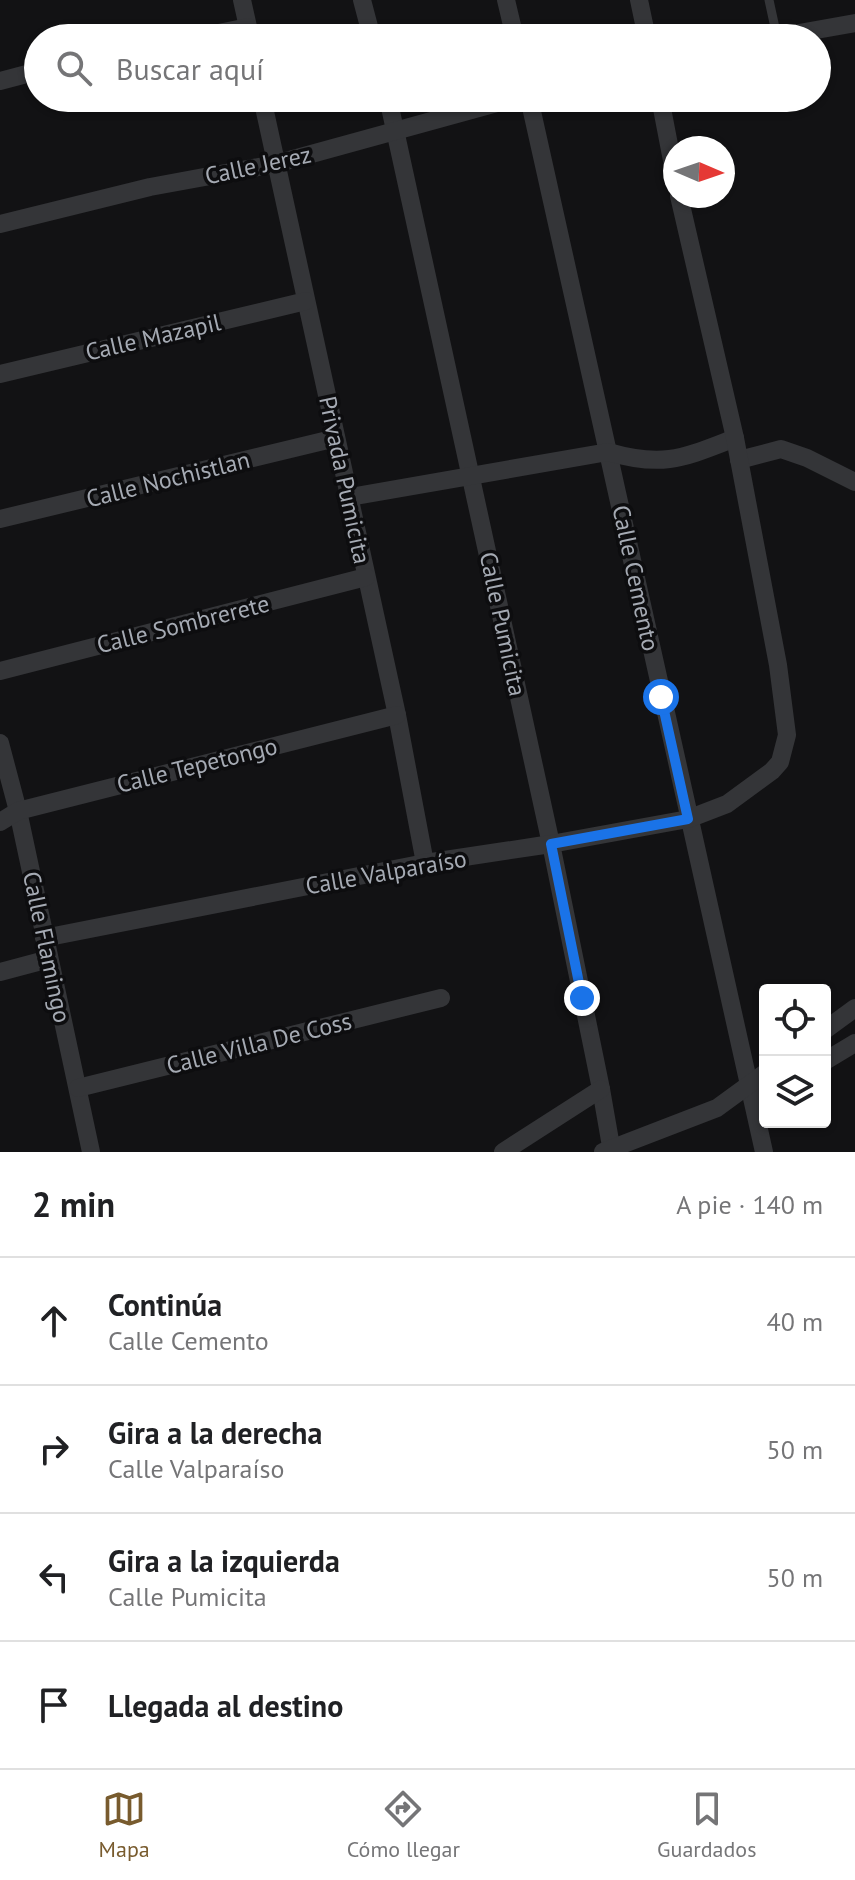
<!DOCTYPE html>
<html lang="es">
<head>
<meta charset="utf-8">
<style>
	:root { --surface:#fff; --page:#f2f2f2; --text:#202124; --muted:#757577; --line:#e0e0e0; --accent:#785b2e }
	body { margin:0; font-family:"PT Sans",sans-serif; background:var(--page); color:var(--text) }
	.controls { position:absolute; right:24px; bottom:24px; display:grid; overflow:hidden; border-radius:8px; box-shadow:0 2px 6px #0004 }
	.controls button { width:72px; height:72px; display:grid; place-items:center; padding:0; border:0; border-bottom:2px solid var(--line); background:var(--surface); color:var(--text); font:40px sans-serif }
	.compass { position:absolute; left:663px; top:136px; width:72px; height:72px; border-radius:50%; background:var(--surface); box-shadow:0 2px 6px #0004; rotate:92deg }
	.stop { position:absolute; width:24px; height:24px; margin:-18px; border:6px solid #1a73e8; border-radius:50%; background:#fff }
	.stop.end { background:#1a73e8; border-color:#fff; box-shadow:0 2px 8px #0008 }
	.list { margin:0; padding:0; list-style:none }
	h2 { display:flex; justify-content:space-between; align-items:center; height:104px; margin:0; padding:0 32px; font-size:34px }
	h2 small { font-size:26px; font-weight:400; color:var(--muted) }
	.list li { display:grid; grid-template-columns:52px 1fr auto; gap:24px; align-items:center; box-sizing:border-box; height:128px; padding:0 32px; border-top:2px solid var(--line) }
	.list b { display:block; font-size:30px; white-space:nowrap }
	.list p { margin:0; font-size:26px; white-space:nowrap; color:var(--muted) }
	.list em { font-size:26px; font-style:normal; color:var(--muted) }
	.icon { flex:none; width:44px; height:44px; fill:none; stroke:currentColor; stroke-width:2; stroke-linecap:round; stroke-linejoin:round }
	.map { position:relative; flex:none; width:855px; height:1152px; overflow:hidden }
	.search { position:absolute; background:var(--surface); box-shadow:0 2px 6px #0004; left:24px; right:24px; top:24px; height:88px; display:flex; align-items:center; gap:20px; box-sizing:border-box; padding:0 28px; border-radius:44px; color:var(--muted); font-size:30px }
	.sheet { height:616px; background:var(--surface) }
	nav { display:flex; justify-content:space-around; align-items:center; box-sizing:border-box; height:112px; border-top:2px solid var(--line); background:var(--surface); font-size:22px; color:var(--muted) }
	nav a { display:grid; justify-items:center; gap:4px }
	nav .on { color:var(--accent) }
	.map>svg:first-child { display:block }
</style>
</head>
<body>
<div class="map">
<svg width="855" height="1152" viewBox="0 0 855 1152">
	<rect width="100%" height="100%" fill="#121214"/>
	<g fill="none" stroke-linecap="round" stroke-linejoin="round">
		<path stroke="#343538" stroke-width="9" d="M769,0l8,37"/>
		<g stroke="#343538" stroke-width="18">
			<path d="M242,0l8,36"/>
			<path d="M362,0l10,38"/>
			<path d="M506,0l9,38"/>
			<path d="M639,0l8,38"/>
			<path d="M194,38l54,-11"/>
			<path d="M771,38l84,-15"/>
			<path d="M0,81l38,-10"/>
			<path d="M262,98l135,617 28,148"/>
			<path d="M388,98l163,746 50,245 11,63"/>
			<path d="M529,98l235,1054"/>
			<path d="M660,98l15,78"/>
			<path d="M0,224l150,-37 125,-23 240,-66"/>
			<path d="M0,374l306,-73"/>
			<path d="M739,460l42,-11 26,9 48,24"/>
			<path d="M350,497l258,-45c56,16 75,6 127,-14"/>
			<path d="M0,519l336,-81"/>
			<path d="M0,671l366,-94"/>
			<path d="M0,743l18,68 73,341"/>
			<path d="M0,822l18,-11 379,-96"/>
			<path d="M44,938l381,-75 126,-19 137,-25 39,-15 45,-33 8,-9 7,-27 -9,-70 -43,-227 -56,-242"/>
			<path d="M0,972l49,-13"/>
			<path d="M825,1030l30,-22"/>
			<path d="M825,1061l30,-18"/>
			<path d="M78,1088l363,-90"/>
			<path d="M503,1152l98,-63"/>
			<path d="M603,1152l114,-44 48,-35"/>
		</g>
	</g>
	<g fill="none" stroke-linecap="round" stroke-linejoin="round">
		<path stroke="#1a73e8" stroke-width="10" d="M582,998l-31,-154 137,-25 -27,-122"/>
	</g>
	<g text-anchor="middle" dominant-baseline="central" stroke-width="7" stroke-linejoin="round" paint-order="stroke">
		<g font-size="24" fill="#a5aab3" stroke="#0d0d0f">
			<text transform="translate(258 165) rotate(-12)">Calle Jerez</text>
			<text transform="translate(153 337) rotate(-13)">Calle Mazapil</text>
			<text transform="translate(168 479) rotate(-14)">Calle Nochistlan</text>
			<text transform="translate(345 480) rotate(78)">Privada Pumicita</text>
			<text transform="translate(636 578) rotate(78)">Calle Cemento</text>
			<text transform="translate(183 624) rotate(-14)">Calle Sombrerete</text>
			<text transform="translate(503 624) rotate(78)">Calle Pumicita</text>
			<text transform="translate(197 765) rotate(-14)">Calle Tepetongo</text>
			<text transform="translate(386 872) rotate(-10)">Calle Valparaíso</text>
			<text transform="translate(47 947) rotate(78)">Calle Flamingo</text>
			<text transform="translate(259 1043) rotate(-14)">Calle Villa De Coss</text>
		</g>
	</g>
</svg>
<div class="controls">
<button><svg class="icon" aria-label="locate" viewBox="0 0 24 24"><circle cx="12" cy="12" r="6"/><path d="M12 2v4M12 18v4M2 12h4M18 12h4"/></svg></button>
<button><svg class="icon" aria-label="layers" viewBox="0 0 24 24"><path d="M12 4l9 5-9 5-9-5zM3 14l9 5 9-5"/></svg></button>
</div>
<svg class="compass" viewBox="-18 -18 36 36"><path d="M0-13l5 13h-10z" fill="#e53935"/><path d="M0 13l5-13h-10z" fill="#757577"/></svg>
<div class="stop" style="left:661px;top:697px"></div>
<div class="stop end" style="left:582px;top:998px"></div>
<div class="search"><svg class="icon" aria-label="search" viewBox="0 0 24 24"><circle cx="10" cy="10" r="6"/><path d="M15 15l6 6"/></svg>Buscar aquí</div>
</div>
<section class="sheet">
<h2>2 min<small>A pie · 140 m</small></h2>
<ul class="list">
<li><svg class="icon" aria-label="ahead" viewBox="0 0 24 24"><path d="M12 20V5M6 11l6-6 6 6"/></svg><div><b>Continúa</b><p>Calle Cemento</p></div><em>40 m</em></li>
<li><svg class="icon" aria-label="right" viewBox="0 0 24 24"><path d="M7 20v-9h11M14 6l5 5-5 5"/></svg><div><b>Gira a la derecha</b><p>Calle Valparaíso</p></div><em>50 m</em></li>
<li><svg class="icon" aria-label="left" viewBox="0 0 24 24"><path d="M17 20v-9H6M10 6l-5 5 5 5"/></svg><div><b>Gira a la izquierda</b><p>Calle Pumicita</p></div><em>50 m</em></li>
<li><svg class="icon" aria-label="arrive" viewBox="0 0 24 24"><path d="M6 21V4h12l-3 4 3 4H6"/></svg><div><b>Llegada al destino</b></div></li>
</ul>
</section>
<nav>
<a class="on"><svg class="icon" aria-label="map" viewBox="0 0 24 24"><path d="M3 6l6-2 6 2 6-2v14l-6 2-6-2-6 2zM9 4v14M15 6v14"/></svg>Mapa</a>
<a><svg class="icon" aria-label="directions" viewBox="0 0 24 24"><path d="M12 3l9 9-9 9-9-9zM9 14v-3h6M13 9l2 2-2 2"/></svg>Cómo llegar</a>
<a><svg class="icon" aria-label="saved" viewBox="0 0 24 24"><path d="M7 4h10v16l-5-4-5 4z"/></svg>Guardados</a>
</nav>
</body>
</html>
